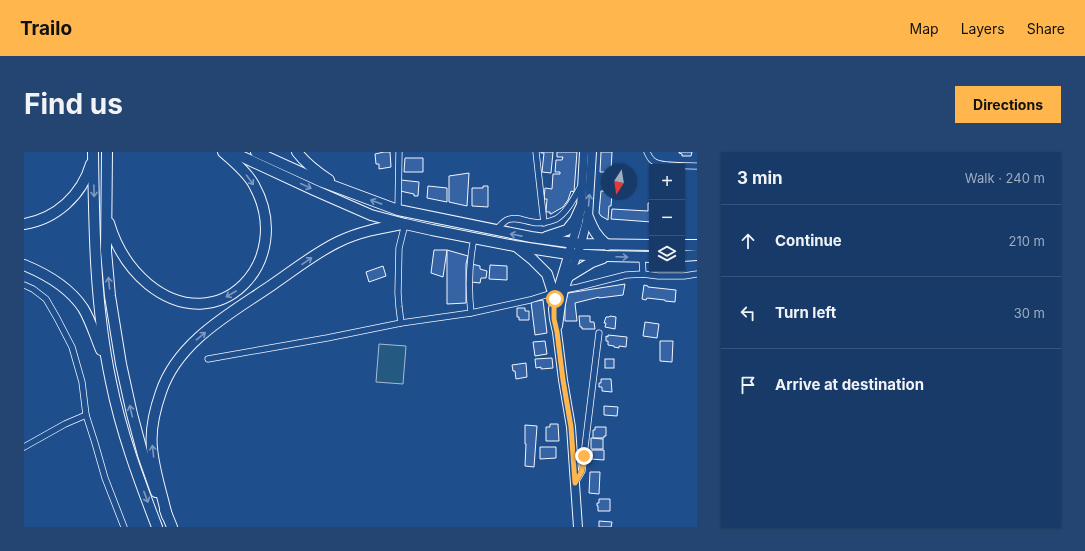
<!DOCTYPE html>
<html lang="en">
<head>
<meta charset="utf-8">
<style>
	:root { --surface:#173a69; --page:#244571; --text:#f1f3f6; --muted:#9eadc0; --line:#36547d; --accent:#ffb74d }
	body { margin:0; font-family:Inter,sans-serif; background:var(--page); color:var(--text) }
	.controls { position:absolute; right:12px; top:12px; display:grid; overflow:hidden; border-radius:0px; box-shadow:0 1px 3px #0004 }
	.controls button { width:36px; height:36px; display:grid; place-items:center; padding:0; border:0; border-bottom:1px solid var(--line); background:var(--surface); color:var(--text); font:20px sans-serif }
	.compass { position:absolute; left:577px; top:12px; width:36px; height:36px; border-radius:50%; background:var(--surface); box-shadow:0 1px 3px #0004; rotate:192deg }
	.stop { position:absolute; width:12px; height:12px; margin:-9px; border:3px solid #ffb74d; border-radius:50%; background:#fff }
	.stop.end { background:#ffb74d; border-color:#fff; box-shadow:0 1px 4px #0008 }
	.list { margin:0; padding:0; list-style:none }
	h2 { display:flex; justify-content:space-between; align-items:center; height:52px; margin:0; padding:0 16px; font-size:17px }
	h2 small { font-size:13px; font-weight:400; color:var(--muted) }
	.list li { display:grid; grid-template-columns:26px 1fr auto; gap:12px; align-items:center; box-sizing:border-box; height:72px; padding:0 16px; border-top:1px solid var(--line) }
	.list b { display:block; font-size:15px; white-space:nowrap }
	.list em { font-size:13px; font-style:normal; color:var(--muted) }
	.icon { flex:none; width:22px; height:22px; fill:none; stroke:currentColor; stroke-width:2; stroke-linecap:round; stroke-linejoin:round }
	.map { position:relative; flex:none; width:673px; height:375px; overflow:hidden; border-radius:0px }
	header { display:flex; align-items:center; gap:24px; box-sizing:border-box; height:56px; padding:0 20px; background:var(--accent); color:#111 }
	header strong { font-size:19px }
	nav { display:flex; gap:22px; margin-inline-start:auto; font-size:14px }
	.intro { display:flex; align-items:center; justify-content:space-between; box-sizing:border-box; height:96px; padding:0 24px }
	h1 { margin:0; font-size:28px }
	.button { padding:10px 18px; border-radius:0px; background:var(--accent); color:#111; font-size:14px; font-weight:700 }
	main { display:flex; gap:24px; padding:0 24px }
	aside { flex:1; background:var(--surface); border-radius:0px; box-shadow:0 1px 3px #0004 }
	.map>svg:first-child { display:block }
</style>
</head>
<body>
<header>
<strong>Trailo</strong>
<nav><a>Map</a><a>Layers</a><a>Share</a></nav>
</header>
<div class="intro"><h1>Find us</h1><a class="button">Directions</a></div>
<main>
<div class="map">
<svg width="673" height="375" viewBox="0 0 673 375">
	<rect width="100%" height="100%" fill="#1f4e8c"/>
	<path fill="#245a82" stroke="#a8bbd7" d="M355,192l27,2 -3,38 -27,-2z"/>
	<g fill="#3563a3" stroke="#f2f6ff">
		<path d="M360,0h6l1,15 -12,2v-5h-3l-1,-10z"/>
		<path d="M517,0h12l-2,21 -9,-1 2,-19h-3z"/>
		<path d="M533,0h20l-3,40 -3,-1 -3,9 -5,7 -12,7h-1v-2h-4l1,-13h-3l1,-11 7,1 1,-15h7v-2h-5l1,-12h6l1,-3h-6z"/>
		<path d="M577,0h11l-1,18h-4v2h-7z"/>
		<path d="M655,0h13l-1,4h-9v-2l-3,-1z"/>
		<path d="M381,6h18v14h-19z"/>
		<rect x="626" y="17" width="2" height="23"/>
		<path d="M445,21l-2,33 -18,-4v-26z"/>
		<path d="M377,28l18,2 -1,14h-4v-2l-14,-3z"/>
		<path d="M404,34l19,2v14l-20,-4z"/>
		<path d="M459,34h5v21l-16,-1v-18h11z"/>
		<path d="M577,39h6v3h5l-1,12h-2l-1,14 -7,-4 -2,-3z"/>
		<path d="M624,51h4v19l-41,-3 1,-10 36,2z"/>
		<path d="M410,98h13l-4,27 -12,-4z"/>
		<path d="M423,98l21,6 -2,8v39l-19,1z"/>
		<path d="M448,112l8,2v3l7,2 -1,7h-5l-1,5 -9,-1z"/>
		<path d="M466,113l17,1v14l-18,-1z"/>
		<path d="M359,114l3,10 -17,6 -3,-10z"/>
		<path d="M601,132l-2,11 -24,3v-1l-24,6 2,18h-12v-18l3,-10z"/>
		<path d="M620,133l4,1v1l28,3 -1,12 -10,-1v-1l-18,-2 -1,2 -4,-1z"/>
		<path d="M519,148l4,33 -12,2 -4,-33z"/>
		<path d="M493,156h8v3h4v9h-10v-3h-2z"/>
		<path d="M555,164h11v6h4l1,7h-13v-2h-2z"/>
		<path d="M586,164l6,1 -1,12 -10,-2 1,-4h-2l2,-6h3z"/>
		<path d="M621,170l14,2 -2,14 -14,-2z"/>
		<path d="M584,183l19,2 -1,10 -7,-1v2l-5,-1v-1l-6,-1v-4h-2v-5l2,1z"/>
		<path d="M521,189l2,13 -12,2 -2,-14z"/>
		<path d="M636,189h13l-1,21 -12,-1z"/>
		<path d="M528,206l1,10 -12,1v-2l-5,1 -1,-9z"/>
		<rect x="581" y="207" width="9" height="9"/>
		<path d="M502,211l1,14 -11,2 -1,-8h-2l-1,-6z"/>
		<path d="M577,227h10l1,13 -10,-1v-4h-3v-4h2z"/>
		<path d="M580,254l14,1 -1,9 -13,-1z"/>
		<path d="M526,272h8l1,17h-13v-14h4z"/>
		<path d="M501,273l12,1 -3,41 -9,-1 1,-22h-1z"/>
		<path d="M571,275h11v9h-2v2h-11v-8h2z"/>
		<path d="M567,286l12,1v10h-12z"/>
		<path d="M516,295h16v11l-16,1z"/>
		<path d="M568,298h12v10l-13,-1z"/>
		<path d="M566,320h10l-1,22 -10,-1z"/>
		<path d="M575,347h11v12h-12v-5h-1v-3h2z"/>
		<path d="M575,369l13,1 -1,5h-12z"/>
	</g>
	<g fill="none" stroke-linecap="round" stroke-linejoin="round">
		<g stroke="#f2f6ff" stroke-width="7">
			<g id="street">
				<path d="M512,0l8,71"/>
				<path d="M623,0c2,4 3,8 8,10 8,5 32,3 42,4"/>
				<path d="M374,58l1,-58"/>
				<path d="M472,78c3,-3 7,-8 11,-10 9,-4 17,1 25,2 8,2 17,0 24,-3 11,-6 19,-23 25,-33"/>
				<path d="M618,105l1,17"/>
				<path d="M0,133l9,4 13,10 11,19 15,29 10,35 4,33 9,28 10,35 19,49"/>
				<path d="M540,138l15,-3 47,-12 17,-1 15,2h26l13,-2"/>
				<path d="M447,161c-3,-26 -2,-50 3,-75"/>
				<path d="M377,171l-2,-16 -1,-14 1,-45 6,-24"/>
				<path d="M184,207l119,-21 74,-15 70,-10 59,-13 22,-7"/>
				<path d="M0,295l41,-23 21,-9"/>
				<path d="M551,331l7,-12 17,-138"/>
			</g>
		</g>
		<g stroke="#f2f6ff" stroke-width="10">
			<g id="secondary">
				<path d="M534,174l3,-22 3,-14 17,-46 7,-27 4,-65"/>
				<path d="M554,375l-7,-100 -8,-47 -6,-48 -3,-13 -1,-10 2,-10 23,-76 3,-16 3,-55"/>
			</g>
		</g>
		<g stroke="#f2f6ff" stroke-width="12">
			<g id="highway">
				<path d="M69,0c1,77 2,155 18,230 10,50 28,98 46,145"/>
				<path d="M83,0l-1,99 4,45 11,68 11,50 11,41 13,37"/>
				<path d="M208,0l82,38 57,25 34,9 27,6 83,16 53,8 39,2 45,1"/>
				<path d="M232,0l64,29 78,29 133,27 50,7 71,1"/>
				<path d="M273,0c9,12 20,20 32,28"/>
				<path d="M564,65c5,12 8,19 19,28"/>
				<path d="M85,71c7,24 20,45 39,61 71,58 148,-23 106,-99 -7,-13 -20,-23 -31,-33"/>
				<path d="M0,72c32,-5 58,-29 67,-60"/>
				<path d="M522,85l21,-7 8,-10 6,-13"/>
				<path d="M658,93h15"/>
				<path d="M493,95l15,12 15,15 8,25"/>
				<path d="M658,104l15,-1"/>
				<path d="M0,113c22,9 45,22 59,43 8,13 12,28 18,42"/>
				<path d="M545,124l23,-14 11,-4"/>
				<path d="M141,358l7,17"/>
				<path d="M143,364c-5,-22 -13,-45 -15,-68 -2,-19 3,-39 9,-56 17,-51 70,-79 111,-107 22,-15 43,-32 66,-43 20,-10 42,-14 64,-18"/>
			</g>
		</g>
		<use href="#street" stroke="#1f4e8c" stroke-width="5.5"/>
		<use href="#secondary" stroke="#1f4e8c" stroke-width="8"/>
		<use href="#highway" stroke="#1f4e8c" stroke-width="10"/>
	</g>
	<defs><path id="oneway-shaft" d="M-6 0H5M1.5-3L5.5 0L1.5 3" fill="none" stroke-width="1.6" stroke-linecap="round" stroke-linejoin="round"/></defs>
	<g stroke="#7e9ac0">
		<use href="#oneway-shaft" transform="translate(226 28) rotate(54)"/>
		<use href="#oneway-shaft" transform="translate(282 34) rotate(25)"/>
		<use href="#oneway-shaft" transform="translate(70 39) rotate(89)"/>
		<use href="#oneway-shaft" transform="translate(565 48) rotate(-86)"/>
		<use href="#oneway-shaft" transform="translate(352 50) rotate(-160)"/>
		<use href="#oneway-shaft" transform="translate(492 83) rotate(-169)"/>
		<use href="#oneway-shaft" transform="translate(598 105) rotate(2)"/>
		<use href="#oneway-shaft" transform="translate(283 109) rotate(-35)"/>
		<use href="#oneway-shaft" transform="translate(85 131) rotate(-96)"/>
		<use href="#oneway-shaft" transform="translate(207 142) rotate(150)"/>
		<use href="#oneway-shaft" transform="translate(177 184) rotate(-40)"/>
		<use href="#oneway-shaft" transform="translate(107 259) rotate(-103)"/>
		<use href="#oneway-shaft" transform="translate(129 299) rotate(-96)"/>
		<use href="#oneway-shaft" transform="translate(122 345) rotate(69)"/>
	</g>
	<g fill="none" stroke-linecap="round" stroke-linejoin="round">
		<path stroke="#ffb74d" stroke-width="5" d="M531,147l-1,10v10l3,13 6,48 8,47 4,56 7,-12 2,-15"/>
	</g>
</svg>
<div class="controls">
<button>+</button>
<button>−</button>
<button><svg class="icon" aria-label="layers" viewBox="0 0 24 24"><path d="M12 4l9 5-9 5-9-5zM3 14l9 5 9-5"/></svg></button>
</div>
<svg class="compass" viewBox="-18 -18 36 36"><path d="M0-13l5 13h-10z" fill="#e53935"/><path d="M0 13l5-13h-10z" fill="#9eadc0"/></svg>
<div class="stop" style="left:531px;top:147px"></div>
<div class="stop end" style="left:560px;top:304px"></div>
</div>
<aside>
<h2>3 min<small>Walk · 240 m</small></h2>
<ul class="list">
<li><svg class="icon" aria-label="ahead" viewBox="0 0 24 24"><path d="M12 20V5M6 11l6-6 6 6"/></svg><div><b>Continue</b></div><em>210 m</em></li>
<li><svg class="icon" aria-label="left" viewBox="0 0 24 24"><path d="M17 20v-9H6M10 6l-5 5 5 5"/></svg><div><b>Turn left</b></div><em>30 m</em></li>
<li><svg class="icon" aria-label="arrive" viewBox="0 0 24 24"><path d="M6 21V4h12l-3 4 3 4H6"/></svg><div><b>Arrive at destination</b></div></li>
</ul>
</aside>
</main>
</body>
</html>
